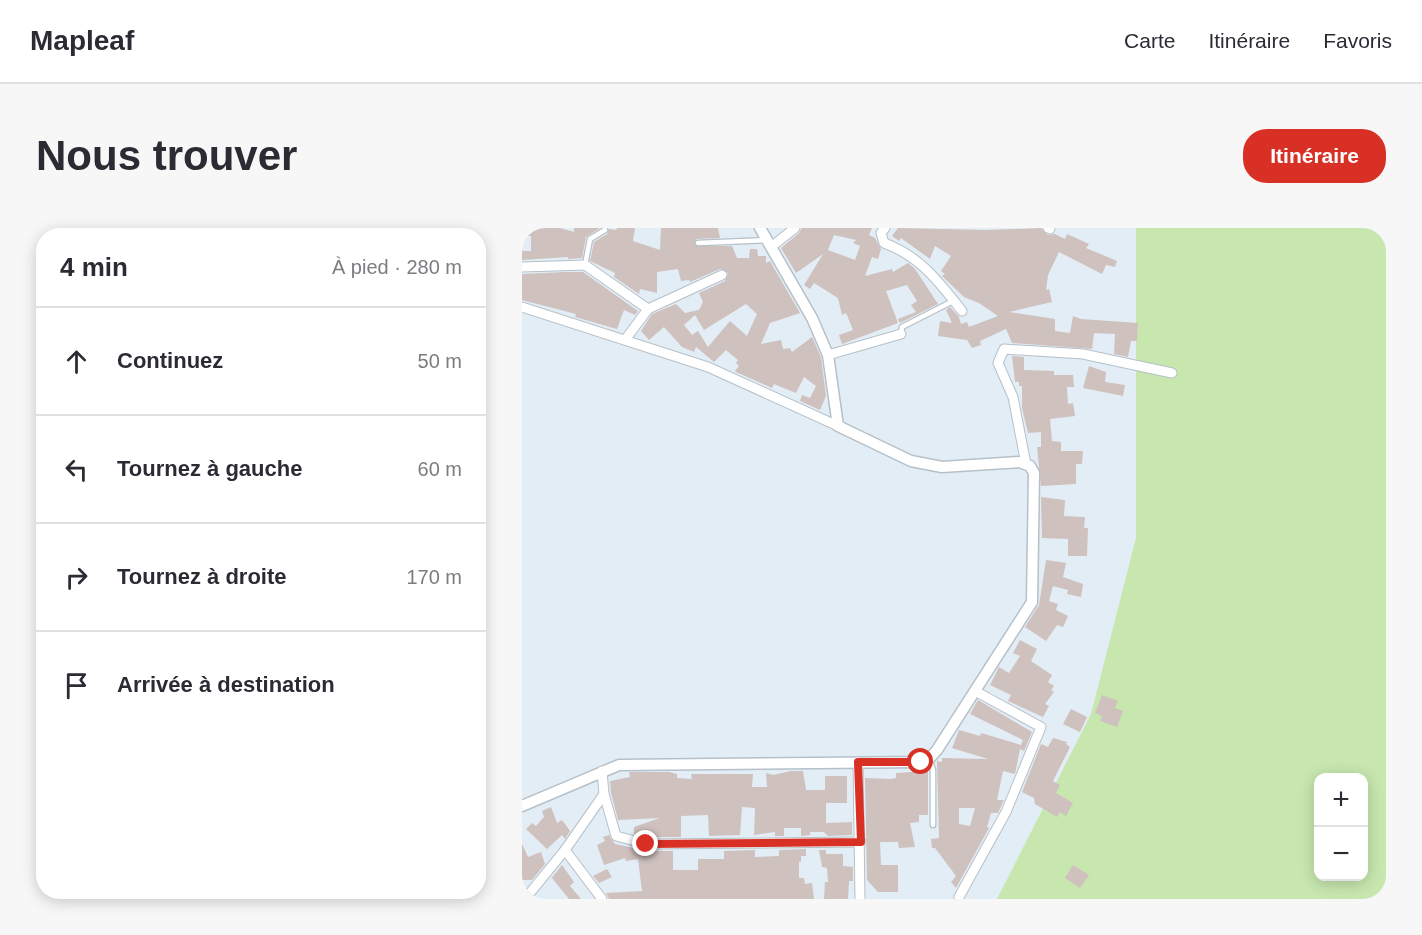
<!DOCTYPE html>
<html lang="fr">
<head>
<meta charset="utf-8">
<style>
	:root { --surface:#fff; --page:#f7f7f7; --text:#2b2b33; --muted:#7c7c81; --line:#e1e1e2; --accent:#d93025 }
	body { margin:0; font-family:Helvetica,sans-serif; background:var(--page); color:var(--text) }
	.controls { position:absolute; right:18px; bottom:18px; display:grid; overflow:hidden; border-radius:12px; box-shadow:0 3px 15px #0003 }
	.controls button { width:54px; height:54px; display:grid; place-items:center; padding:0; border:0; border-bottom:2px solid var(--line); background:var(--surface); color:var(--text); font:30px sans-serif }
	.stop { position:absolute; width:18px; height:18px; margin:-14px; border:4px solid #d93025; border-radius:50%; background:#fff }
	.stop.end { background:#d93025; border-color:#fff; box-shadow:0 2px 6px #0008 }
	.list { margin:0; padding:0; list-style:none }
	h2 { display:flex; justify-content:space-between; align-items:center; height:78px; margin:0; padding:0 24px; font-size:26px }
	h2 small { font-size:20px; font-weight:400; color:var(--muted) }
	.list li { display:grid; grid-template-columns:39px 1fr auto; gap:18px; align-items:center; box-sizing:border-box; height:108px; padding:0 24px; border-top:2px solid var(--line) }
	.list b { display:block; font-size:22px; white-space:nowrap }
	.list em { font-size:20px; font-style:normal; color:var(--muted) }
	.icon { flex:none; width:33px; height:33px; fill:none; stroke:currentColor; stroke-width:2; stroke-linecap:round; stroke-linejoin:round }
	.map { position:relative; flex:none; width:864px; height:671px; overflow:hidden; border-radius:24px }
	header { display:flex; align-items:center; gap:36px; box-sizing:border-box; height:84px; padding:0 30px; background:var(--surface); border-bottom:2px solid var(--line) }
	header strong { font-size:28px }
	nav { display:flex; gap:33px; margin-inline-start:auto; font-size:21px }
	.intro { display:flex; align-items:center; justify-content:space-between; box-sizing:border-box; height:144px; padding:0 36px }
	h1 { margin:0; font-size:42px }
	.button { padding:15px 27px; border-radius:24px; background:var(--accent); color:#fff; font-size:21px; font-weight:700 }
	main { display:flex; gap:36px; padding:0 36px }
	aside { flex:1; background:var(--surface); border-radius:24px; box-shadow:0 3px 15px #0003 }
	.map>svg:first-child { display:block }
</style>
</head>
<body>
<header>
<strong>Mapleaf</strong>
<nav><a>Carte</a><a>Itinéraire</a><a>Favoris</a></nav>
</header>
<div class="intro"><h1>Nous trouver</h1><a class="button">Itinéraire</a></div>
<main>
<aside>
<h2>4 min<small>À pied · 280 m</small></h2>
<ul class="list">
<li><svg class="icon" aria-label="ahead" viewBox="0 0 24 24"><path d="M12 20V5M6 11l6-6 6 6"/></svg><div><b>Continuez</b></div><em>50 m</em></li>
<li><svg class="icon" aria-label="left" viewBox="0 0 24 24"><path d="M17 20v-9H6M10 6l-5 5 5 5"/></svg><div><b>Tournez à gauche</b></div><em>60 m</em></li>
<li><svg class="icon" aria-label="right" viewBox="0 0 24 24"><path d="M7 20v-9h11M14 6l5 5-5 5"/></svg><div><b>Tournez à droite</b></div><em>170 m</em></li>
<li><svg class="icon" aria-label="arrive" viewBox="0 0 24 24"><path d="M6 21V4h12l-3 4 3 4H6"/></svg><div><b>Arrivée à destination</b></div></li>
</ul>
</aside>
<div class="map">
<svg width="864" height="671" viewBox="0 0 864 671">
	<rect width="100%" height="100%" fill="#e2edf5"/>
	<path fill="#c7e7af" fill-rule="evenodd" d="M614,0h250v671h-389l94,-185 45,-176zM796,550h46v98h-46z"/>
	<g fill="#cfc1be" fill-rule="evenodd">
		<path d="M0,0h38l14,4v-4h26l-14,9 -4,21 -14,1v-2l-46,3v-9h9v-15l-9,-1z"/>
		<path d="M95,0h18l-2,13 27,9 1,-22h57l2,10 -24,1 -1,7h37l5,12h12l1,-9h7l1,7h8v7l4,-2 30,52 -30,10 -9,21 20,-4 2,9 7,-1 2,4 20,-15 9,20 5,39 -6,14 -20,-9 2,-6 8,3 6,-12 -12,-9 -8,16 -22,-9 -2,4 -36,-16 -1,-1 4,-5 -3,-3 2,-3 -12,-10 -12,12 -18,-15 -2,5 -12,-5 -18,-20 -15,13 -8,-9 -2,3 13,-20 24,-10 9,9 14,-3 4,-8 -4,-9 26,-12 3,-8 -8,-4 -30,13 -1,-2 -8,1 -3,-12 -21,3v21l-17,-4 -1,5 -25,-17 1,-4 -25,-12 4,-19 13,-8 2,-5 7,1zM224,76l11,10 -10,22 -17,-15 -22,26 -10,-16 -6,4 -8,-10 11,-10 9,15z"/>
		<path d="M280,0h70l-3,7 6,3 6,11 -3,10 -6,-2 -7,19 27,-7 1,3 15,-9 7,6 23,35 -38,19 -2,-4 18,-7 -5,-7 6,-4 -10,-16 -21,6 12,32 -56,21 -3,-9 14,-5 -7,-17 -4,2 -4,-17 -24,-15 -4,6 -6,-4 19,-31 -27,19 -15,-25 18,-15zM312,7l22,5 -3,3 7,3 -5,14 -27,-10z"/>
		<path d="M376,0l87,2 56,-2 7,7 7,-1 10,5 2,-5 9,4 13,6 -3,4 31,13 -2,6 -9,-2 -4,9 -43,-22 -11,23 -2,15 3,-1 3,13 -43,10 46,7v12l15,2 3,-17 8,3 57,4 -1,18h-6l-3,16 -14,-3 1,-20 -21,-1 -2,16 -80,-6 -6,-14 -26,12 1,4 -9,3 -5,-8 -29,-4 2,-15 12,2 -6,-13 4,-3 9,10 2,7 6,-2 2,5 29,-11 -19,-13 -15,-6 -22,-21 3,-2 -4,-3 10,-15 -16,-10 -5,13 -29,-21 -2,3 -7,-5z"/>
		<path d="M43,44h18l55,39 -3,4 -11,-5 -7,19 -42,-12 1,-3 -54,-14v-26z"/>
		<path d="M490,128l12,1v13l30,1v4h19l1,12h-7l1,17 5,-1 2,13 -25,3 2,22 9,1v9h22l-1,13h-6v20l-35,2 -4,-39h4v-15l-13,1 -6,-25v-22h-3v-4h-4z"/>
		<path d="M567,138l17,6 -1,10 20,3 -2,11 -40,-8z"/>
		<path d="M519,269l24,3 -1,16 21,1 -1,11h4l-1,28h-19v-17l-26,-1z"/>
		<path d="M524,332l20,3 -3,14 20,7 -2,13 -14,-3 1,-4 -15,-4 -4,15 9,3 -2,6 12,6 -5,11 -6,-2 -11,16 -21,-14 14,-22z"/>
		<path d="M498,412l17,9 -6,12 21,14 -4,7 6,4 -3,4 3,2 -9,12 4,2 -6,11 -35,-16 3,-6 -21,-10 9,-18 10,6 11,-17 -7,-3z"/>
		<path d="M580,467l16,6 -3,7 8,3 -6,16 -17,-6 2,-5 -7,-3z"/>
		<path d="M456,472l54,32 -8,19 -4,-2 -5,25 -12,-3 -6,29h7l-6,13h-7l-4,14 2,1 -33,60 -5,-6 5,-6 -21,-28h-3l-1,-9 8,-1 -2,-77 5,1v-4l46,1 -36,-11 7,-18 21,6 1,-3 40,12 2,-5 -53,-26zM437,580h16l-5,18 -11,-2z"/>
		<path d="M549,481l16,8 -7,15 -17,-8z"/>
		<path d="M531,510l14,4 -1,2 4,3 -17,34 7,4 -4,8 17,10 -7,13 -6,-4 -3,5 -22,-13 -1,-6 -12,-6 19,-48 7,3z"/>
		<path d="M269,543h12l3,19h19v-14h22v27h-21v20l26,-1v13l-24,1 -4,-4h-14v3l-9,1v-8h-17v8h-9v-4l-21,3 1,-27 -13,-1 -2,28 -31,1 -1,-21 -27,1v21h-33l-14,-3v-7l26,-9 -42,2 -7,-27 -1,-12 20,-4 -1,-5h40l8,2v4l15,1 -1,-5h62l-1,13h15l-1,-14 7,2z"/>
		<path d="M406,543v44h-9v7l-9,1 5,24 -16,1 -1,-6h-18l1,23h17v27h-20l-11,-12 -2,-102 26,1 5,-1v-5z"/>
		<path d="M29,579l6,16 5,-3 8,11 -5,8 -3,-4 -15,14 -21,-20 6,-6 4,3 8,-9 -2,-6z"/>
		<path d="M87,607l6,9 32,7h26v19h25v-11h26v-8l31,-1v7l24,-1v-6l27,-1v7h-5v6h-2v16h5l1,6 7,-1 2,16h-205l-3,-6 36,-2 -4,-32 -12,2 -1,-3 -21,7 -7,-20 8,-4 -2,-4z"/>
		<path d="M0,616l6,13 13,-5 4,12 -13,16h-10z"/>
		<path d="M297,622h7v4h17v12l10,1v14h-4l-1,18h-24l1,-17h3l-1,-14 -5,-1z"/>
		<path d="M40,637l12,17 -4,4 11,13h-12l-17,-21 -2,2z"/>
		<path d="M551,637l16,10 -9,13 -15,-10z"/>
		<path d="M85,641l5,8 -13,6 -6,-7z"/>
	</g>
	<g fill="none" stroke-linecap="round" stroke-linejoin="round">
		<g stroke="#b6c0c8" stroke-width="7">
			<g id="service">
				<path d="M176,15l69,-3"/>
				<path d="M63,37l5,-26 15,-9"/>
				<path d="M379,105l1,-6 51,-26"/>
				<path d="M407,531l4,11v55"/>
			</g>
		</g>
		<g stroke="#b6c0c8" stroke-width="11">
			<g id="minor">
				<path d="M363,0l-4,5 3,10c36,13 55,39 78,68"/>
				<path d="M526,0l2,1"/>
				<path d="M249,19l24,-19"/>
				<path d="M0,39l63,-2 63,44"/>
				<path d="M0,79l186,60 130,59"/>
				<path d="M103,112l23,-31 74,-34"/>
				<path d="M306,127l73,-21"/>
				<path d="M504,236l-13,-67 -15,-34 6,-14 79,5 89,19"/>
				<path d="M336,534l2,137"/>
				<path d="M82,566l12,42 31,8 214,-2"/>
				<path d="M43,622l37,49"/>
				<path d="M437,669l47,-85 35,-85 -66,-36"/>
				<path d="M3,671l40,-49 39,-56 -2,-23"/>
			</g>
		</g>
		<g stroke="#b6c0c8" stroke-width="13">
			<path id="tertiary" d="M0,578l97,-41 301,-3 9,-3 8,-9 95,-148 2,-129 -4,-7 -10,-4 -78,5 -31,-6 -73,-35 -10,-71 -16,-37 -52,-90"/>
		</g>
		<use href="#service" stroke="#fff" stroke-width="4.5"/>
		<use href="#minor" stroke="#fff" stroke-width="9"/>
		<use href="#tertiary" stroke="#fff" stroke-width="10"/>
	</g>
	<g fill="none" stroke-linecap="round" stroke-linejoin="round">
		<path stroke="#d93025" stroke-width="8" d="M124,616l215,-2 -3,-80h63"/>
	</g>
</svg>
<div class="controls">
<button>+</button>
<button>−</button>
</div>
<div class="stop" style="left:399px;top:534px"></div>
<div class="stop end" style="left:124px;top:616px"></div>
</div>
</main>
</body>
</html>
